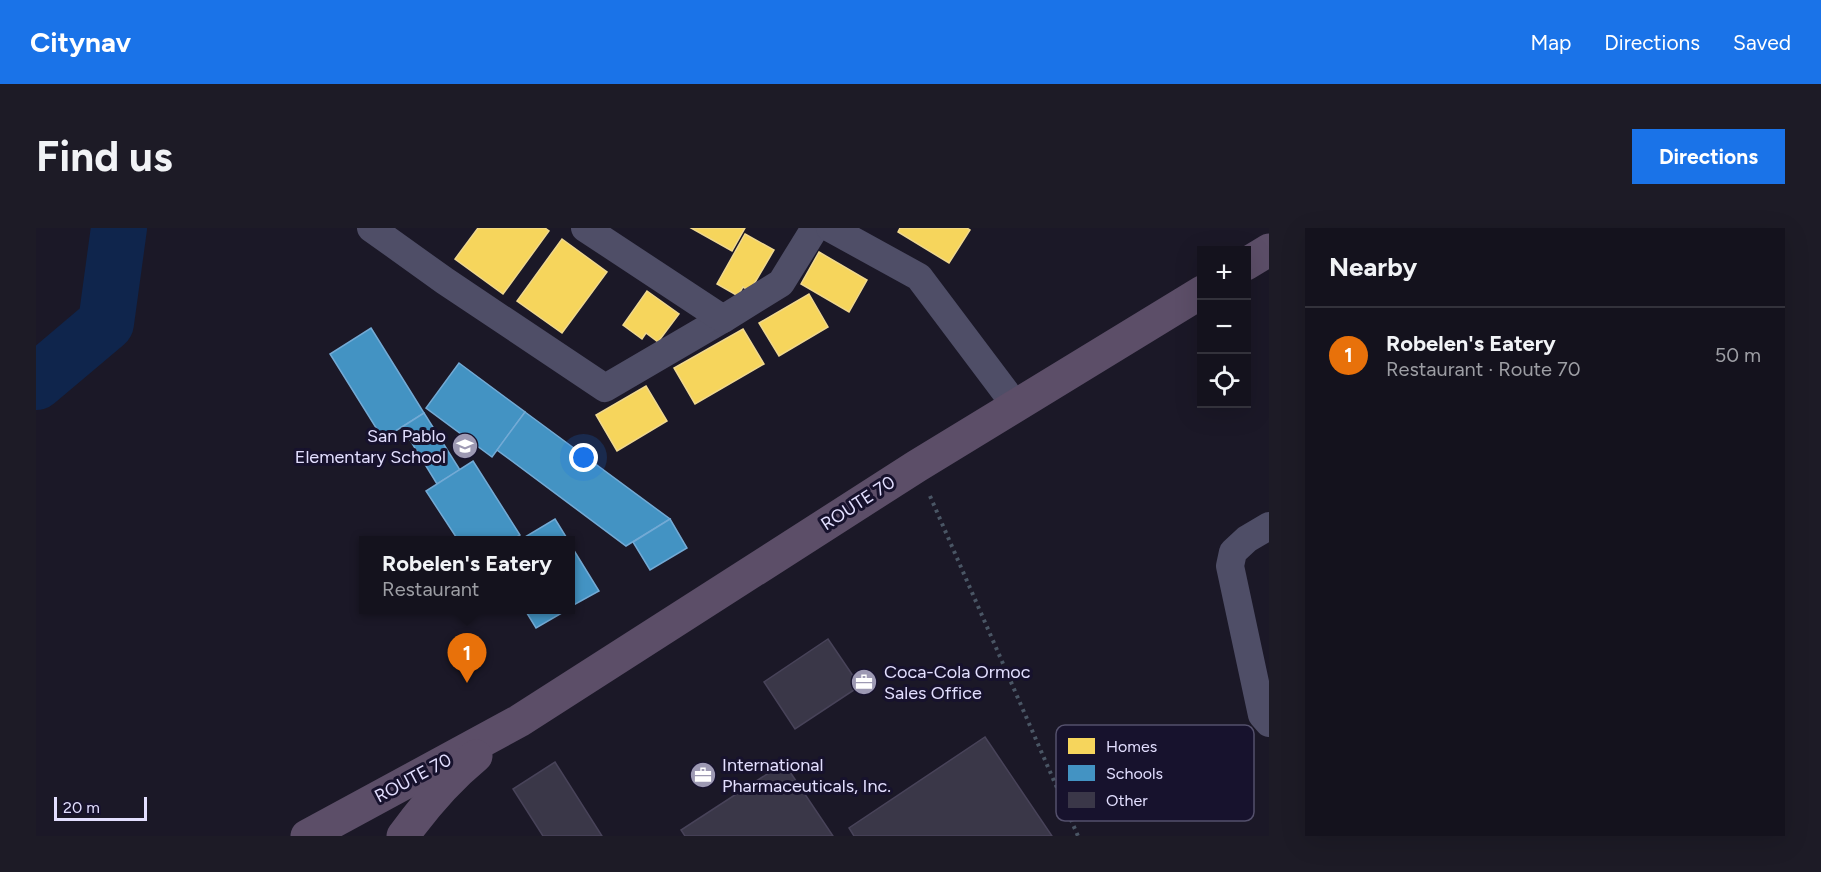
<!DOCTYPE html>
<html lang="en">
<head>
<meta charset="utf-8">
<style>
	:root { --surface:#14121d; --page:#1d1b26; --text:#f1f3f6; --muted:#9d9ea4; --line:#33323b; --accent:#1a73e8 }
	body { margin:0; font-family:Figtree,sans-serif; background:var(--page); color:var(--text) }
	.controls { position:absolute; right:18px; top:18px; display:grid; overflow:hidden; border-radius:0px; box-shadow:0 6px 24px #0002 }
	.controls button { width:54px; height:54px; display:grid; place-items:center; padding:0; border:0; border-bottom:2px solid var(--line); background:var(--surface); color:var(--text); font:30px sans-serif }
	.scale { position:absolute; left:18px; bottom:15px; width:93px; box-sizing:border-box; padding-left:6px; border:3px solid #e3dfff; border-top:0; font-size:16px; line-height:21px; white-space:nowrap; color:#e3dfff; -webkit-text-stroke:4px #17122d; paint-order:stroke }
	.you { position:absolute; left:548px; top:230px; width:21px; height:21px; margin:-15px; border:4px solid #fff; border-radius:50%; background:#1a73e8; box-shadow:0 0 0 9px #1a73e833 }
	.badge { display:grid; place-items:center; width:39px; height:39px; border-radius:50%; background:var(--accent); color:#fff; font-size:20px; font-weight:700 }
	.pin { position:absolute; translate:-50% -50px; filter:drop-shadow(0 2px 3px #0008) }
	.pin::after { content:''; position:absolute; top:32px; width:21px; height:18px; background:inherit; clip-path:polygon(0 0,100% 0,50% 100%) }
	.popup { position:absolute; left:323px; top:308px; width:216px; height:78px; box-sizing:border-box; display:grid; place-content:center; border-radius:0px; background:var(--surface); filter:drop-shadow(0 2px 4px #0005); font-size:20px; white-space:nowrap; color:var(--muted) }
	.popup b { font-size:22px; color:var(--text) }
	.popup::after { content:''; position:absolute; left:50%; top:100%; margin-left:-12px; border:12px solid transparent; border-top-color:var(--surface) }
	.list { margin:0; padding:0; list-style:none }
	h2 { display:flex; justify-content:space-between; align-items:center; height:78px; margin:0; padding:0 24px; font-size:26px }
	h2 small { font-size:20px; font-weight:400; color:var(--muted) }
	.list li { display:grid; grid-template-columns:39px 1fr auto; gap:18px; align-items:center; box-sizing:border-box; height:96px; padding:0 24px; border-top:2px solid var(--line) }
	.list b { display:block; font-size:22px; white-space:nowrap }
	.list p { margin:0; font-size:20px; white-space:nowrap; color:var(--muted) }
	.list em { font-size:20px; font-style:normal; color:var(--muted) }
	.icon { flex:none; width:33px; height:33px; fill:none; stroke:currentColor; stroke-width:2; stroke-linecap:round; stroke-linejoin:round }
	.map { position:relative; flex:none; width:1233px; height:608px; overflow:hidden; border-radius:0px }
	header { display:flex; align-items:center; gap:36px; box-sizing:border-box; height:84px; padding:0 30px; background:var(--accent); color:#fff }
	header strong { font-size:28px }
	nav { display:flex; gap:33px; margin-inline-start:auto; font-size:21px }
	.intro { display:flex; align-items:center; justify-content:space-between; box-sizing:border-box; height:144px; padding:0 36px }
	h1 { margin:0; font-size:42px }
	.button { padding:15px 27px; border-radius:0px; background:var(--accent); color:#fff; font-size:21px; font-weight:700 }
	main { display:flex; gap:36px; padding:0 36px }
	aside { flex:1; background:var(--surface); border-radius:0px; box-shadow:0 6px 24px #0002 }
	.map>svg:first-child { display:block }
</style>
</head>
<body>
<header>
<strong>Citynav</strong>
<nav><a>Map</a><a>Directions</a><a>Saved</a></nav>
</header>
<div class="intro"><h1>Find us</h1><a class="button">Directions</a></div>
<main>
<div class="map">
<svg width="1233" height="608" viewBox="0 0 1233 608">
	<rect width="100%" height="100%" fill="#1b1827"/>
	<g fill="#f6d55c" stroke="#f0d88d" stroke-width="1.5">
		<path d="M442,0h67l4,3 -46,63 -48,-35z"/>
		<path d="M655,0h54l-13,23z"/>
		<path d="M864,0h67l3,2 -21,33 -51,-31z"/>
		<path d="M709,6l29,16 -24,41 -7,-4 -5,9 -21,-12z"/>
		<path d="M526,11l45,33 -45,61 -45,-32z"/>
		<path d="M783,24l48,28 -18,32 -48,-28z"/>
		<path d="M611,63l32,23 -21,28 -12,-9 -4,6 -19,-14z"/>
		<path d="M773,66l19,33 -49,29 -20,-33z"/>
		<path d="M707,101l21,35 -69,40 -21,-36z"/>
		<path d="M610,158l21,35 -50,30 -21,-36z"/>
	</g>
	<g fill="#4393c3" stroke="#73aad5" stroke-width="1.5">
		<path d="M335,100l53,85 -41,26 -53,-85z"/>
		<path d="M423,135l66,49 -33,45 -66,-49z"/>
		<path d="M489,184l145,107 -44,27 -129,-96z"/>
		<path d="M388,185l36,57 -23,14 -35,-57z"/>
		<path d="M437,233l47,74 -8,5h-54l-32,-49z"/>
		<path d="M519,291l13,21h-48z"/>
		<path d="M634,291l17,29 -37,22 -17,-28z"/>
		<path d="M534,316l29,47 -29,16z"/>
		<path d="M489,382h42l-31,18z"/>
	</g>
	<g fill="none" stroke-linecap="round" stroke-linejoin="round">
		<path stroke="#0f254c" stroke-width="56" d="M0,154l70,-59 13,-95"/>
	</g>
	<g fill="#3a3748" stroke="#484359" stroke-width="1.5">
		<path d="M792,411l32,47 -65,43 -31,-47z"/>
		<path d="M949,509l67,99h-198l-5,-8z"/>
		<path d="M519,534l47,74h-59l-30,-47z"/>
		<path d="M748,535l49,73h-148l-4,-6z"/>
	</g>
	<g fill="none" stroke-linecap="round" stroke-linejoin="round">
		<path stroke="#4a5665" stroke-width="4" stroke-dasharray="3 4.5" stroke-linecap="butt" d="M894,268l148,340"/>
		<g stroke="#4f4e67" stroke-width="28">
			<path d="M335,0l74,53 160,107 118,-69"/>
			<path d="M549,0l138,91 58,-36 34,-55"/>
			<path d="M794,0l89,49 97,129"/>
			<path d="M1233,298l-22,13 -14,13 -3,14 32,149 7,8"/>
		</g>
		<g stroke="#5c4e68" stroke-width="33">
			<path d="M1210,36l23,-14"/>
			<path d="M271,608l212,-115 398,-255 285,-174"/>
			<path d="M367,608c21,-29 45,-57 73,-80"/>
		</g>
	</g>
	<defs>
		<g id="school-disc" transform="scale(1.35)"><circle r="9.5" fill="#9d99b3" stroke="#17122d"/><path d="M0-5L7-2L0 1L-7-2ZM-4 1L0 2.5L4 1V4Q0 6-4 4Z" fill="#fff"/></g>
		<g id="office-disc" transform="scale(1.35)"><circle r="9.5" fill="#9d99b3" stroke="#17122d"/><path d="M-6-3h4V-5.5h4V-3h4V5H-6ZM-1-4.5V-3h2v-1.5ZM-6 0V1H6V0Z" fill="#fff"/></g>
	</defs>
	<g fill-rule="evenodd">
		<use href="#school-disc" x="429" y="218"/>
		<use href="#office-disc" x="828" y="454"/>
		<use href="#office-disc" x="667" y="547"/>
	</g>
	<g text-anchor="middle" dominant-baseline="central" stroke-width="6" stroke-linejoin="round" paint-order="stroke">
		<g font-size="18" fill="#e3dfff" stroke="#17122d" text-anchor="start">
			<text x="410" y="208" text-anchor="end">San Pablo<tspan x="410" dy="21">Elementary School</tspan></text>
			<text x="848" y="444">Coca-Cola Ormoc<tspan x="848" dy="21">Sales Office</tspan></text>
			<text x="686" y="537">International<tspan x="686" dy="21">Pharmaceuticals, Inc.</tspan></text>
		</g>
		<g font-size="18" fill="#e3dfff" stroke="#17122d">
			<text transform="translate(822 275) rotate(-33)">ROUTE 70</text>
			<text transform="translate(377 550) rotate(-28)">ROUTE 70</text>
		</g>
	</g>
	<rect x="1020" y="497" width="198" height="96" rx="9" fill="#17122d" stroke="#54506c" stroke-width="1.5"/>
	<rect x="1032" y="510" width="27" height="16" fill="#f6d55c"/>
	<rect x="1032" y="537" width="27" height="16" fill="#4393c3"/>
	<rect x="1032" y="564" width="27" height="16" fill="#3a3748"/>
	<g font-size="16" fill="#e3dfff">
		<text x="1070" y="524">Homes</text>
		<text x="1070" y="551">Schools</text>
		<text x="1070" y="578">Other</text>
	</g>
</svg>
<div class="controls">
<button>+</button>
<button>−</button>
<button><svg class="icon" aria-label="locate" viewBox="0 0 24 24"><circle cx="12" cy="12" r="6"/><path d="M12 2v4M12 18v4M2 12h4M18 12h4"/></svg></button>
</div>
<div class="scale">20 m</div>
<div class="you"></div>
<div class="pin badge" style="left:431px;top:455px;background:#e8710a">1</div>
<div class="popup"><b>Robelen's Eatery</b>Restaurant</div>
</div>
<aside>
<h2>Nearby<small></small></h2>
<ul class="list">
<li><span class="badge" style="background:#e8710a">1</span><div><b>Robelen's Eatery</b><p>Restaurant · Route 70</p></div><em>50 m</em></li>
</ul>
</aside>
</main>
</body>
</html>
